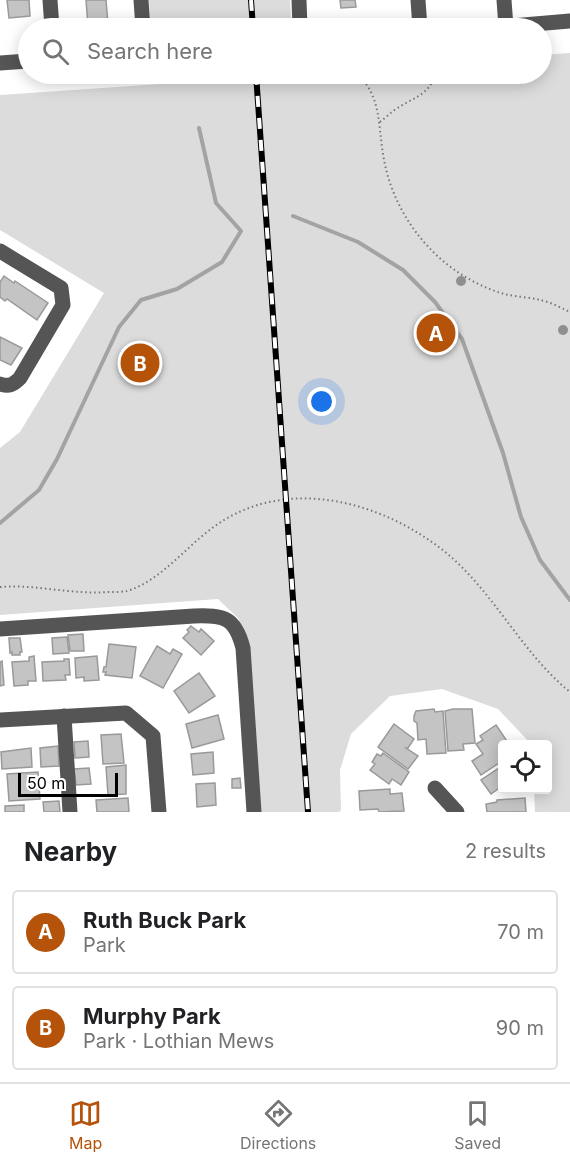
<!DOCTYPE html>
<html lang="en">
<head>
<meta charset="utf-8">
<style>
	:root { --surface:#fff; --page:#f2f2f2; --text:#202124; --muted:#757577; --line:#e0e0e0; --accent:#b45309 }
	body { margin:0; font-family:Inter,sans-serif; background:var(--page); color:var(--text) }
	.controls { position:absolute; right:18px; bottom:18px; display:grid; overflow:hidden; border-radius:6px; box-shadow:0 3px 15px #0003 }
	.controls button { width:54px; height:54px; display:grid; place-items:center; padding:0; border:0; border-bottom:2px solid var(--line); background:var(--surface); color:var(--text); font:30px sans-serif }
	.scale { position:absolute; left:18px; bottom:15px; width:100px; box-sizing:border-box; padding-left:6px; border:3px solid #000; border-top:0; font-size:16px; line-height:21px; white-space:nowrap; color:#000; -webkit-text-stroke:4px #fff; paint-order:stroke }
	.you { position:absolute; left:322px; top:402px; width:21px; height:21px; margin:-15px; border:4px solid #fff; border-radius:50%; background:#1a73e8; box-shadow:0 0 0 9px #1a73e833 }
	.badge { display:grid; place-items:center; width:39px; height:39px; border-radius:50%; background:var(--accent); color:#fff; font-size:20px; font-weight:700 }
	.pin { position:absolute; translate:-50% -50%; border:3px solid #fff; box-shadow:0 2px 6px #0006 }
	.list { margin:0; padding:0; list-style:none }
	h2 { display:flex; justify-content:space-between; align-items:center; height:78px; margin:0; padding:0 24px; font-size:26px }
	h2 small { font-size:20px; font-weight:400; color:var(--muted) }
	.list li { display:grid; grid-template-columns:39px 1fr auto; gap:18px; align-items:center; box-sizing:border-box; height:84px; margin:0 12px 12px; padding:0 12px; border:2px solid var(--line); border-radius:6px }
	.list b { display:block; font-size:22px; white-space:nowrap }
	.list p { margin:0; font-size:20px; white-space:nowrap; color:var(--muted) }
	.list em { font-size:20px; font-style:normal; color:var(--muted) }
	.icon { flex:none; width:33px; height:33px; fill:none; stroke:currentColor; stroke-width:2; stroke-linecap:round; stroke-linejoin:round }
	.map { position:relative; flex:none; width:570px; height:812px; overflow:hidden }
	.search { position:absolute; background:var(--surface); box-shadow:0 3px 15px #0003; left:18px; right:18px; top:18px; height:66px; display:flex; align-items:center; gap:15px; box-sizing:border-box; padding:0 21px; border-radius:33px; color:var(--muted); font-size:22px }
	.sheet { height:270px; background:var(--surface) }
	nav { display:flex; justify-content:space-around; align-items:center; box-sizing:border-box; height:84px; border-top:2px solid var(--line); background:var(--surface); font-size:16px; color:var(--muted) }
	nav a { display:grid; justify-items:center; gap:3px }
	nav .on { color:var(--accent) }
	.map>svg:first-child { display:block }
</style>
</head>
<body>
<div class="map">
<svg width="570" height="812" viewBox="0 0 570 812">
	<rect width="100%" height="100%" fill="#fff"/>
	<g fill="#dcdcdc">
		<path d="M149,0h141l1,18 -140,10z"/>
		<path d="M570,53v759h-35l-1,-22h14v-46h-17l-33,-35 -56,-20 -52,7 -39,38 -11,36 1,40 -2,2h-80l-10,-169 -11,-25 -20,-19 -218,16v-167l20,-16 84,-139 -104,-63v-135l309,-21h233v-19z"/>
	</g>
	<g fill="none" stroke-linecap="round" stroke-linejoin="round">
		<g stroke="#a3a3a3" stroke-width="4">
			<path d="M293,216l65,26 45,28 32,32 27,37 41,114 18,64 19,43 30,40"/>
			<path d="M0,523l39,-33 18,-31 62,-132 22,-27 36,-11 45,-27 19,-31 -25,-28 -17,-75"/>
		</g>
	</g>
	<g fill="#c4c4c4" stroke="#999" stroke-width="1.5">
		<path d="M7,0h22l1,16 -21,2z"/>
		<path d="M86,0h20l2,24 -20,2z"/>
		<path d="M340,0h15l1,7 -15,1z"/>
		<path d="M4,276l10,7 1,-2 33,22 -11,17 -30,-21 -2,2 -5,-4v-15z"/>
		<path d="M0,337l22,11 -11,17 -11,-5z"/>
		<path d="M191,626l8,6 2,-3 13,12 -13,14 -18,-17 6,-6 -2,-2z"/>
		<path d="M83,634l1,17h-14l-2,-16z"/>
		<path d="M67,637l2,16 -16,1 -1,-16z"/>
		<path d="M9,638h11l2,14h-2v3h-8v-3l-2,1z"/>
		<path d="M109,644l27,3 -4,31 -27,-3 1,-3h-3l1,-5h2z"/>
		<path d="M157,646l13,8 3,-5 9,5 -19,34 -23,-12z"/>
		<path d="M34,656l2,25h-8v4l-14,1 -2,-24 17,-1v-4z"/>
		<path d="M97,656l2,24 -15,1v-4l-8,1 -1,-20z"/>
		<path d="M64,659h5l1,16h-5l1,5 -23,1 -1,-19 22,-1z"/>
		<path d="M2,661l2,24 -4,1v-24z"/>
		<path d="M199,673l16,23 -26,17 -15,-22z"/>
		<path d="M434,709l1,3 8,-1 3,42 -19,1 -1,-15 -8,1 -1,-17 -3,-2v-5l2,-5z"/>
		<path d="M453,709h19l3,34 -12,1 1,6 -16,1 -3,-40z"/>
		<path d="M218,715l6,24 -32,9 -6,-24z"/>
		<path d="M394,724l20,15 -6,9h-2l12,8 -10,13 -30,-22z"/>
		<path d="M496,725l13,19h-7v17l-21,14 -9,-14 11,-7 -7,-10 7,-4 -3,-4z"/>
		<path d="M121,734l3,29 -21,1 -2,-29z"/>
		<path d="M88,741l1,16 -14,1 -1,-16z"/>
		<path d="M58,746l1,20 -18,1 -1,-19z"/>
		<path d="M31,748l1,19 -30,2 -1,-17z"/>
		<path d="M213,752l1,21 -21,2 -2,-21z"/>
		<path d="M383,753l26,19 -8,13 -9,-6 -3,5 -19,-14 5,-6 -3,-2 5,-8 4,2z"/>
		<path d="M126,765v29l-18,1 -2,-28z"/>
		<path d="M502,766v20l-11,8 -10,-14z"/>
		<path d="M89,768l2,16 -15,1 -2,-16z"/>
		<path d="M38,772l2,27 -31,2 -2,-27z"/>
		<path d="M240,778l1,10h-9v-9z"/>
		<path d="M215,783l1,22 -19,2 -1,-23z"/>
		<path d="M390,789v5l12,-1 2,18 -25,1 -1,-3 -18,1 -1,-19z"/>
		<path d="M128,798l1,14h-32l-1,-12z"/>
		<path d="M525,798l1,14h-39l-1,-8 11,-2v-2z"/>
		<path d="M59,801l1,11h-16l-1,-10z"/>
		<path d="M24,805v7h-19v-6z"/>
	</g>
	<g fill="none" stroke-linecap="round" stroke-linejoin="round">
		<g stroke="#777" stroke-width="2" stroke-dasharray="1.5 3" stroke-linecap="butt">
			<path d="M357,74c24,21 21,50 26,80 10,65 57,121 121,140 12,3 25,3 36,6 11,2 21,8 30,12"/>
			<path d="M380,122c5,-4 10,-9 16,-13 16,-11 34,-14 39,-35"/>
			<path d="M0,587c36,-3 72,8 109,5 6,0 13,0 18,-1 33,-10 57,-42 84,-62 73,-56 174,-28 239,27 46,40 73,98 120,136"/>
		</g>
		<g stroke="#555" stroke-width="15">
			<path d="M50,0l2,28"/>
			<path d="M141,0l2,28"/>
			<path d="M299,0l1,28"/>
			<path d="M418,0l2,28"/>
			<path d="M504,0l2,27"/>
			<path d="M487,28l83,-7"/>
			<path d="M0,63l28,-2"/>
			<path d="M0,251l61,37 2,17 -43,73c-7,7 -11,9 -20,6"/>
			<path d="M0,629l194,-13c30,-1 41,1 49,32l11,164"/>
			<path d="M64,716l6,96"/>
			<path d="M0,720l126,-7 27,23 6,76"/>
			<path d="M435,788l22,24"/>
		</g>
		<g stroke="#000" stroke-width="6">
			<g id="rail">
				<path d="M251,0l2,28"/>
				<path d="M256,74l52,738"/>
			</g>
		</g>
		<use href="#rail" stroke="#fff" stroke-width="4" stroke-dasharray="11" stroke-linecap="butt"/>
	</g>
	<g fill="#8f8f8f">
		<circle cx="461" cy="281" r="5"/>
		<circle cx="563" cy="330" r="5"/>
	</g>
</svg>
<div class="controls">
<button><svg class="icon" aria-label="locate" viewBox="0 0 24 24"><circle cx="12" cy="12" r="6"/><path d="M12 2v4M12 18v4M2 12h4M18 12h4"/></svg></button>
</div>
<div class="scale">50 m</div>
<div class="you"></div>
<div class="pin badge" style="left:436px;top:333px">A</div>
<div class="pin badge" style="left:140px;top:363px">B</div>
<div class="search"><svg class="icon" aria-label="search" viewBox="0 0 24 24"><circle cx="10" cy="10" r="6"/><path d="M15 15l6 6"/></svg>Search here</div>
</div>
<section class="sheet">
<h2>Nearby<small>2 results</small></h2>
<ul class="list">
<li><span class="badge">A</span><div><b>Ruth Buck Park</b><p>Park</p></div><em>70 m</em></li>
<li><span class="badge">B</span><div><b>Murphy Park</b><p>Park · Lothian Mews</p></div><em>90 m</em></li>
</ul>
</section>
<nav>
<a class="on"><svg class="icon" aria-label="map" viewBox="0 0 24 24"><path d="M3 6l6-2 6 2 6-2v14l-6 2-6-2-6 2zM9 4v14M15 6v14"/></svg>Map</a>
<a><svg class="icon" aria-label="directions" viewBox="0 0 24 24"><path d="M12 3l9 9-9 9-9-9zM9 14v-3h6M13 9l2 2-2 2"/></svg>Directions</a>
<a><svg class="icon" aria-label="saved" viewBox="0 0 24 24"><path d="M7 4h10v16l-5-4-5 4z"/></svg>Saved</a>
</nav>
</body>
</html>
